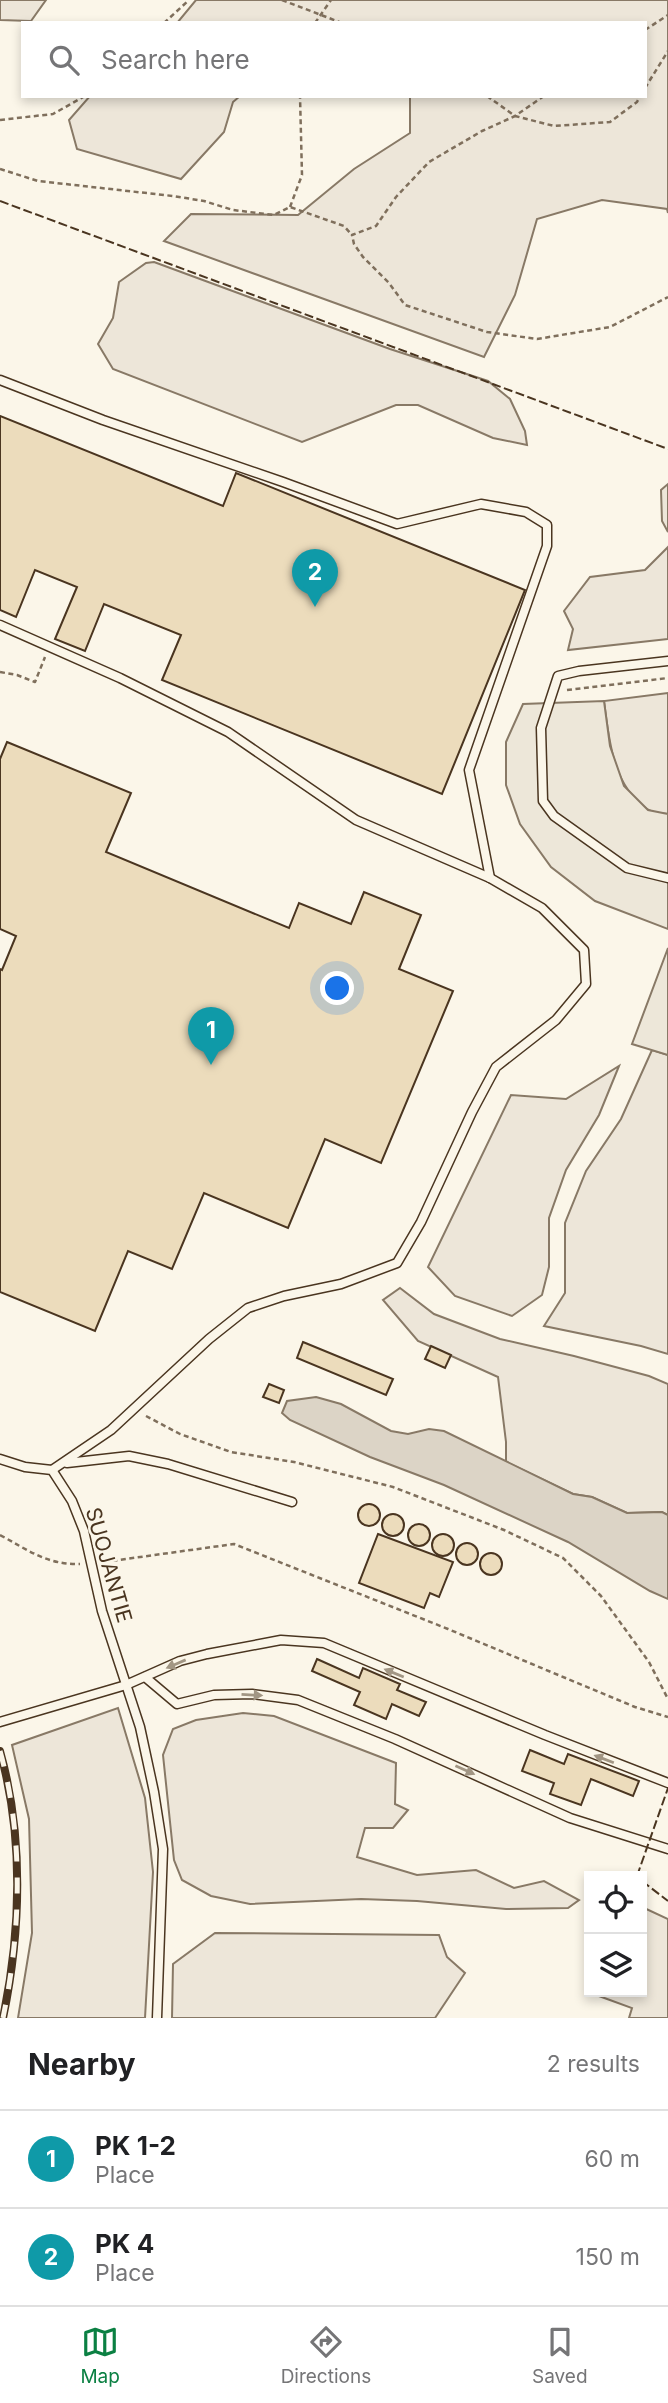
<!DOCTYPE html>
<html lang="en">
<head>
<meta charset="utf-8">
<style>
	:root { --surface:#fff; --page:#f2f2f2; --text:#202124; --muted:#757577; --line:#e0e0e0; --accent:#0b8043 }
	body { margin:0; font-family:Inter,sans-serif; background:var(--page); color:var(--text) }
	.controls { position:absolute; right:21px; bottom:21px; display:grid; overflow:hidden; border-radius:0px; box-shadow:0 4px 10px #0003 }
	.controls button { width:63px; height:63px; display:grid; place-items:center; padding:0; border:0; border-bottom:2px solid var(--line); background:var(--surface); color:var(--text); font:35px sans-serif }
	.you { position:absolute; left:338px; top:989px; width:24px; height:24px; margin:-18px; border:5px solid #fff; border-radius:50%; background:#1a73e8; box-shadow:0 0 0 10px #1a73e833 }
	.badge { display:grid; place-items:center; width:46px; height:46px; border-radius:50%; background:var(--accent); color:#fff; font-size:23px; font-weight:700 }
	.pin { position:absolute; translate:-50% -58px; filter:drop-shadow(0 2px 4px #0008) }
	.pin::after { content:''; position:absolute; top:37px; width:24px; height:21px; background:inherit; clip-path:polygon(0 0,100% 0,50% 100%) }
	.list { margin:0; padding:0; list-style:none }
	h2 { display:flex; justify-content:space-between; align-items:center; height:91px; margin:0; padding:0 28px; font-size:30px }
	h2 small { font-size:23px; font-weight:400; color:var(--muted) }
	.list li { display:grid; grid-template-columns:46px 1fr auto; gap:21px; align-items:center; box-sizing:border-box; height:98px; padding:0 28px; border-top:2px solid var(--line) }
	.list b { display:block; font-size:26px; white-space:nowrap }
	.list p { margin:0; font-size:23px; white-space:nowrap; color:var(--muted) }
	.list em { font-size:23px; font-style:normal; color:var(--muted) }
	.icon { flex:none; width:38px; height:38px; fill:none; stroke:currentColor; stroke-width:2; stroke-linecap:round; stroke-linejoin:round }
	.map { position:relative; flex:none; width:668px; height:2018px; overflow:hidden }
	.search { position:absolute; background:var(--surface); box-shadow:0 4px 10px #0003; left:21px; right:21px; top:21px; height:77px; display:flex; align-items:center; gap:18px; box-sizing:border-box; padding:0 24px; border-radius:0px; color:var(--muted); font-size:26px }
	.sheet { height:287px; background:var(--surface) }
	nav { display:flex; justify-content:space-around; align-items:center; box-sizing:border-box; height:98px; border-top:2px solid var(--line); background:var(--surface); font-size:19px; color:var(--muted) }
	nav a { display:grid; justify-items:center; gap:4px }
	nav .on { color:var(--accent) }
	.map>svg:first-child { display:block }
</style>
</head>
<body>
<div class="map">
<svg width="668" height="2018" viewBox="0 0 668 2018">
	<rect width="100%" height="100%" fill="#fbf6e9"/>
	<g fill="#ede6d9" stroke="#887966" stroke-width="2">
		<path d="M0,0h46l-15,21 -31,-1z"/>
		<path d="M196,0h472v213l-1,-4 -65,-9 -65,19 -22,76 -31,62 -320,-116 27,-27 107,1 56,-46 56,-36v-37h235v-73h-468z"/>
		<path d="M90,96h150l-7,6 -9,30 -43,47 -104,-30 -8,-29z"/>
		<path d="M154,262l236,87 98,32 22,18 15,32 2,14 -34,-7 -75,-33h-22l-94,37 -189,-73 -15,-25 15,-26 6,-36 27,-19z"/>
		<path d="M668,484v48l-6,-11 -1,-31z"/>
		<path d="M668,547v92l-100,11 5,-21 -9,-18 26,-34 55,-7z"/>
		<path d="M668,693v121c-6,-1 -16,-1 -21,-5 -35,-24 -38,-70 -43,-108z"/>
		<path d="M652,1050l16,5v299l-27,-8 -97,-20 21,-33v-70l21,-52 35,-52z"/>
		<path d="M619,1066l-20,49 -33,55 -17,48v49l-7,28 -30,21 -57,-20 -27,-29 83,-172 55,4z"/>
		<path d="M400,1288l34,26 66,25 74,17 75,20 19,8v131l-6,-3 -35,1 -35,-16 -19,-3 -67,-32v-20l-8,-65 -80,-36 -35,-41z"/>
		<path d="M118,1708l27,90 8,74 -8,146h-127l14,-85 -3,-114 -17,-74z"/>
		<path d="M243,1713l31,3 122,47 -1,41 13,6 -15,18h-28l-8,29 60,18 59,-5 38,18 30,-7 35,19 -11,8 -62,1 -89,-8 -56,-2 -111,5 -39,-8 -29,-16 -8,-20 -11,-105 10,-26 23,-9z"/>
		<path d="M642,1907l26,12v99h-39l3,-10 -33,-12 1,-4h42z"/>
		<path d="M215,1933l224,2 8,22 18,16 -30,45h-263l1,-54z"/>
	</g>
	<g fill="#ede7d9" stroke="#887966" stroke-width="2">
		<path d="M604,701l6,45 14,40 24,24 20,4v115l-73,-28 -44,-34 -31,-43 -14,-39v-43l17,-38z"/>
		<path d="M668,948v107l-36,-11z"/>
	</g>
	<path fill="#dcd4c6" stroke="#887966" stroke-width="2" d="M316,1397l25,7 50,27 17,3 21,-5 15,2 129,63 19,3 35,16 35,-1 6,3v84l-18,-8 -82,-49 -124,-57 -74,-28 -80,-37 -8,-7 5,-12z"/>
	<g fill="#ecdcbc" stroke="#4a3520" stroke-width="2">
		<path d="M0,416l223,90 13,-33 289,117 -83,204 -280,-114 19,-45 -77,-31 -19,47 -30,-12 22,-52 -42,-17 -19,47 -16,-7z"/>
		<path d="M7,742l124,51 -25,59 183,76 10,-25 52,21 13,-32 57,23 -22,54 54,22 -72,172 -56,-24 -37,89 -84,-35 -32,76 -44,-18 -33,80 -95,-39v-323l2,1 14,-34 -16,-7v-170z"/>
		<path d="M303,1342l90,37 -7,16 -89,-37z"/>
		<path d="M431,1346l20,9 -6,13 -20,-9z"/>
		<path d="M269,1384l15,6 -5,13 -16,-6z"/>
		<circle cx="369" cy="1515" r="11"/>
		<circle cx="393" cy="1525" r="11"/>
		<circle cx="419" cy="1535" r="11"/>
		<path d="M378,1534l75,28 -14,35 -9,-4 -6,15 -65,-25z"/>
		<circle cx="443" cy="1545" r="11"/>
		<circle cx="467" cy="1554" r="11"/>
		<circle cx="491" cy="1564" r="11"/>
		<path d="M317,1659l42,19 4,-10 37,16 -3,6 29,12 -7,14 -27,-12 -6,15 -32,-14 6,-13 -48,-21z"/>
		<path d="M530,1750l34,14 4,-10 71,27 -6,15 -42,-17 -10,26 -31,-11 4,-11 -32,-12z"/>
	</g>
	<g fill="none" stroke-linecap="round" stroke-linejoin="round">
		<g stroke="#4a3520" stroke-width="11">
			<g id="lane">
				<path d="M0,380l103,40 180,62 114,42 84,-20 45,8 21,13v21l-78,224 21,108"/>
				<path d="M0,625l120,53 108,54 128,88 134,58 52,30 42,42 2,34 -30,36 -60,47 -24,45 -51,110 -24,41 -56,21 -57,12 -36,12 -39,31 -98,91 -59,40"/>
				<path d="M668,661l-89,10 -21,5 -17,52 2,73 11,15 73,52 41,10"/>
				<path d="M0,1459l25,8 27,3 20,31 12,30 18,80 38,116 14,65 9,57 -6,169"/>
				<path d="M67,1463l62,-7 39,8 124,38"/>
				<path d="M145,1677l32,27 37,-9 38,-1 46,6 97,39 175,79 98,31"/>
				<path d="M0,1722l126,-37 54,-24 27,-7 74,-14 43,3 221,92 123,48"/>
			</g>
		</g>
		<g stroke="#7f6f5c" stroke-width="2.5" stroke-dasharray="5 3.5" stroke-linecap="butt">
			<path d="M282,0l60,23"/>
			<path d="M164,23l25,-23"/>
			<path d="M315,23l16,-23"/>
			<path d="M645,30l23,-15"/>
			<path d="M645,88l23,-37"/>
			<path d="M487,96l28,20 39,10 56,-4 27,-20 3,-6"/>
			<path d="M544,96l-29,20 -33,15 -53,31 -33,35 -20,29 -24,9 2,9 9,13 26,26 16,22 82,27 50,7 73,-12 58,-30"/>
			<path d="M0,120l53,-6 32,-18"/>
			<path d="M0,169l38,12 135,15 31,5 29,9 41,5 16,-8 54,19 8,9"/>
			<path d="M290,207l12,-32 -2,-79"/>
			<path d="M0,672l17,3 18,7 10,-25"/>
			<path d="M567,690l101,-12"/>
			<path d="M146,1416l34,18 51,18 63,10 99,25 111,43 59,28 38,38 48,66 19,37"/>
			<path d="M0,1535c28,15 47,30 80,29"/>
			<path d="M104,1562l130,-18 214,85 187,78 33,10"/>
		</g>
		<use href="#lane" stroke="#fbf6e9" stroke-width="8"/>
		<g stroke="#4a3520" stroke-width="8">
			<path id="rail" d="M0,1751c24,86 21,180 3,267"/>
		</g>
		<use href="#rail" stroke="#fbf6e9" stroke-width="5" stroke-dasharray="16" stroke-linecap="butt"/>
		<g stroke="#4a3520" stroke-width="2" stroke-dasharray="9 3.5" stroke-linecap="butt">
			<path d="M0,201l668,248"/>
			<path d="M637,1876l31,-88"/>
			<path d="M642,1881l26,20"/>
		</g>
	</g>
	<defs><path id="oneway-solid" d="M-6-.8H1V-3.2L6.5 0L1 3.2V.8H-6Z" transform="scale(1.75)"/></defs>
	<g fill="#a29684">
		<use href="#oneway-solid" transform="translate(176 1664) rotate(157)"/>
		<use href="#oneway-solid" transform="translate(394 1673) rotate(-158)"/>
		<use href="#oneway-solid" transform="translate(252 1695) rotate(3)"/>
		<use href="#oneway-solid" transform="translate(604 1759) rotate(-159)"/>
		<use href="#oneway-solid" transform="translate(465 1770) rotate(24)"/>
	</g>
	<g text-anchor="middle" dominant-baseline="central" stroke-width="5" stroke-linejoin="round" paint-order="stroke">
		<g font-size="21" fill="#4a3520" stroke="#fbf6e9">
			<text transform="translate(109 1565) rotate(74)">SUOJANTIE</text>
		</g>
	</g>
</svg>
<div class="controls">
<button><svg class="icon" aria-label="locate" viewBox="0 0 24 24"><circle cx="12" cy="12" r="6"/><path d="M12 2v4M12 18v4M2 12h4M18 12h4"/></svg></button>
<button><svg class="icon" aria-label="layers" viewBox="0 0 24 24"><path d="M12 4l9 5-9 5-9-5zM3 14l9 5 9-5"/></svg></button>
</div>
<div class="you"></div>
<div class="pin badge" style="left:211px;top:1065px;background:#0f9aa8">1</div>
<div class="pin badge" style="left:315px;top:607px;background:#0f9aa8">2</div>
<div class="search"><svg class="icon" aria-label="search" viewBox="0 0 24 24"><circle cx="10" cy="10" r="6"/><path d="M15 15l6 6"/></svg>Search here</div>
</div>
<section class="sheet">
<h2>Nearby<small>2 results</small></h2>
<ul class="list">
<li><span class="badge" style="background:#0f9aa8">1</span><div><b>PK 1-2</b><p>Place</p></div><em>60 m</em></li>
<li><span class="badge" style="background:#0f9aa8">2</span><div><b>PK 4</b><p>Place</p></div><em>150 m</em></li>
</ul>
</section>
<nav>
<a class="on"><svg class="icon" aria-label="map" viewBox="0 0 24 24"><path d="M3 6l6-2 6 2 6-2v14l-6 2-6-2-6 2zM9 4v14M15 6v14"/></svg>Map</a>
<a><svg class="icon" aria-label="directions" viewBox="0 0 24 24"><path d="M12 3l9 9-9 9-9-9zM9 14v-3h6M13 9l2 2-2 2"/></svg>Directions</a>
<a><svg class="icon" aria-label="saved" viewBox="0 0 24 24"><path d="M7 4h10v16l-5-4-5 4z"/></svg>Saved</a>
</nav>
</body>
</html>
